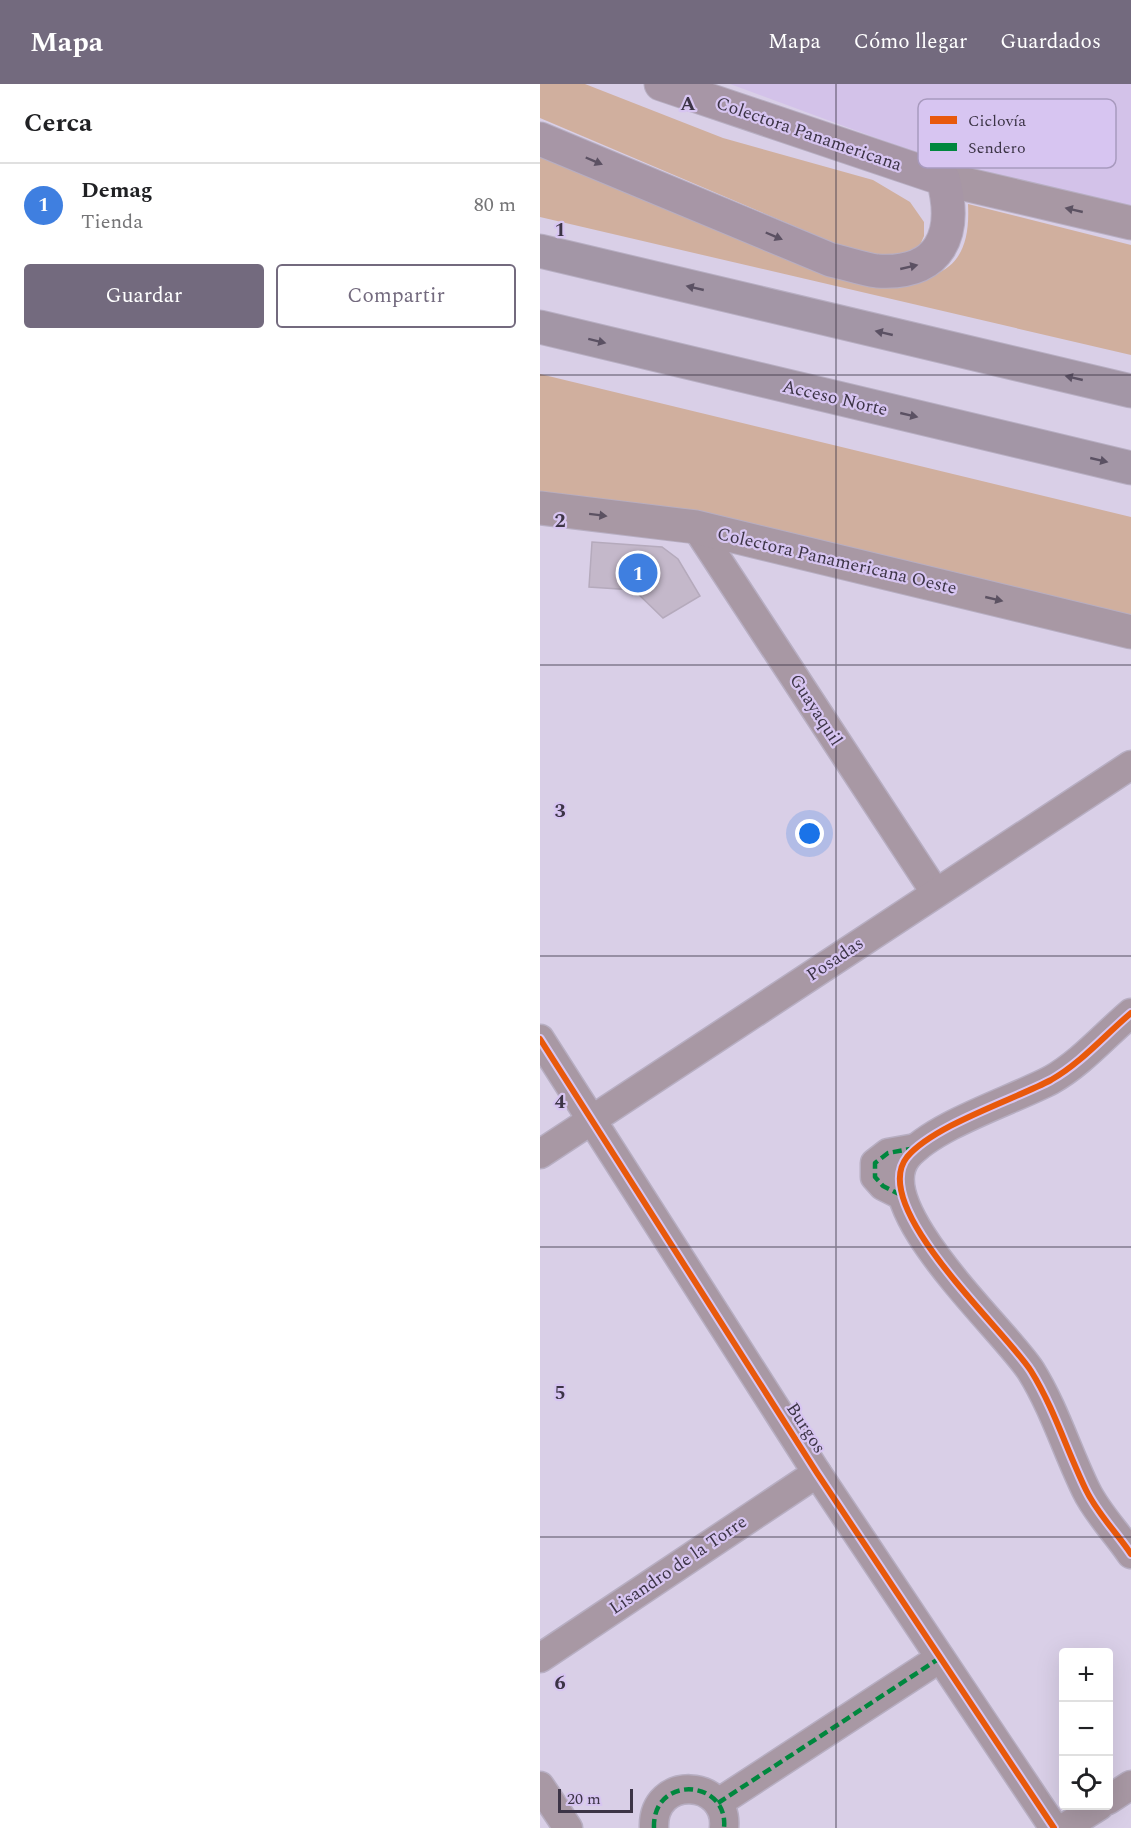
<!DOCTYPE html>
<html lang="es">
<head>
<meta charset="utf-8">
<style>
	:root { --surface:#fff; --page:#f2f2f2; --text:#202124; --muted:#757577; --line:#e0e0e0; --accent:#736a7e }
	body { margin:0; font-family:Spectral,serif; background:var(--page); color:var(--text) }
	.controls { position:absolute; right:18px; bottom:18px; display:grid; overflow:hidden; border-radius:6px; box-shadow:0 6px 24px #0002 }
	.controls button { width:54px; height:54px; display:grid; place-items:center; padding:0; border:0; border-bottom:2px solid var(--line); background:var(--surface); color:var(--text); font:30px sans-serif }
	.scale { position:absolute; left:18px; bottom:15px; width:75px; box-sizing:border-box; padding-left:6px; border:3px solid #3c3446; border-top:0; font-size:16px; line-height:21px; white-space:nowrap; color:#3c3446; -webkit-text-stroke:4px #d7c5f1; paint-order:stroke }
	.you { position:absolute; left:270px; top:750px; width:21px; height:21px; margin:-15px; border:4px solid #fff; border-radius:50%; background:#1a73e8; box-shadow:0 0 0 9px #1a73e833 }
	.badge { display:grid; place-items:center; width:39px; height:39px; border-radius:50%; background:var(--accent); color:#fff; font-size:20px; font-weight:700 }
	.pin { position:absolute; translate:-50% -50%; border:3px solid #fff; box-shadow:0 2px 6px #0006 }
	.list { margin:0; padding:0; list-style:none }
	h2 { display:flex; justify-content:space-between; align-items:center; height:78px; margin:0; padding:0 24px; font-size:26px }
	h2 small { font-size:20px; font-weight:400; color:var(--muted) }
	.list li { display:grid; grid-template-columns:39px 1fr auto; gap:18px; align-items:center; box-sizing:border-box; height:84px; padding:0 24px; border-top:2px solid var(--line) }
	.list b { display:block; font-size:22px; white-space:nowrap }
	.list p { margin:0; font-size:20px; white-space:nowrap; color:var(--muted) }
	.list em { font-size:20px; font-style:normal; color:var(--muted) }
	.actions { display:flex; gap:12px; padding:18px 24px }
	.actions a { flex:1; padding:14px 0; border:2px solid var(--accent); border-radius:6px; text-align:center; font-size:21px; color:var(--accent) }
	.actions .main { background:var(--accent); color:#fff }
	.icon { flex:none; width:33px; height:33px; fill:none; stroke:currentColor; stroke-width:2; stroke-linecap:round; stroke-linejoin:round }
	.map { position:relative; flex:none; width:591px; height:1744px; overflow:hidden }
	header { display:flex; align-items:center; gap:36px; box-sizing:border-box; height:84px; padding:0 30px; background:var(--accent); color:#fff }
	header strong { font-size:28px }
	nav { display:flex; gap:33px; margin-inline-start:auto; font-size:21px }
	main { display:flex }
	aside { flex:1; background:var(--surface) }
	.map>svg:first-child { display:block }
</style>
</head>
<body>
<header>
<strong>Mapa</strong>
<nav><a>Mapa</a><a>Cómo llegar</a><a>Guardados</a></nav>
</header>
<main>
<aside>
<h2>Cerca<small></small></h2>
<ul class="list">
<li><span class="badge" style="background:#3f7fe0">1</span><div><b>Demag</b><p>Tienda</p></div><em>80 m</em></li>
</ul>
<div class="actions"><a class="main">Guardar</a><a>Compartir</a></div>
</aside>
<div class="map">
<svg width="591" height="1744" viewBox="0 0 591 1744">
	<rect width="100%" height="100%" fill="#d9cfe7"/>
	<path fill="#d3c2e9" d="M190,0h401v126l-152,-34z"/>
	<g fill="#d0af9e">
		<path d="M0,0h45l138,54 150,42 37,22 14,20v14l-5,11 -13,7 -22,2 -43,-10 -301,-128z"/>
		<path d="M0,65l352,135c55,-5 79,-22 76,-80l163,41v110l-591,-138z"/>
		<path d="M0,290l591,143v108l-591,-124z"/>
	</g>
	<path fill="#c4b8ca" stroke="#b5aabc" stroke-width="1.5" d="M52,458l70,5 16,12 22,37 -37,22 -29,-28 -45,-3z"/>
	<g fill="none" stroke-linecap="round" stroke-linejoin="round">
		<g stroke="#b7aec2" stroke-width="31">
			<g id="minor">
				<path d="M156,443l239,365"/>
				<path d="M591,929c-26,22 -50,50 -80,67 -38,20 -117,45 -144,77 -40,50 98,173 124,214 23,37 36,80 55,119 11,23 31,43 45,64"/>
				<path d="M0,955l277,434 237,355"/>
				<path d="M0,1070l591,-389"/>
				<path d="M361,1111l-18,-9 -8,-9v-14l13,-10 28,-5"/>
				<path d="M0,1574l277,-185"/>
				<path d="M0,1702l28,42"/>
				<path d="M568,1716l23,-15"/>
				<path d="M178,1719l222,-145"/>
				<path d="M114,1744c-2,-54 75,-49 70,0"/>
				<path d="M524,1744l35,-22"/>
			</g>
		</g>
		<g stroke="#b7aec2" stroke-width="35">
			<g id="tertiary">
				<path d="M403,95l188,44"/>
				<path d="M0,424l156,19 435,105"/>
			</g>
		</g>
		<g stroke="#b7aec2" stroke-width="35">
			<path id="secondary" d="M0,55l291,121c15,3 31,9 46,11 64,4 81,-37 66,-92l-282,-95"/>
		</g>
		<g stroke="#b7aec2" stroke-width="35">
			<g id="motorway">
				<path d="M0,167l591,140"/>
				<path d="M0,243l591,141"/>
			</g>
		</g>
		<use href="#minor" stroke="#a898a4" stroke-width="28"/>
		<use href="#tertiary" stroke="#a898a4" stroke-width="33"/>
		<use href="#secondary" stroke="#a796a6" stroke-width="33"/>
		<use href="#motorway" stroke="#a396a6" stroke-width="33"/>
		<g stroke="#00873e" stroke-width="4.5" stroke-dasharray="9 4.5" stroke-linecap="butt">
			<path d="M361,1111l-18,-9 -8,-9v-14l13,-10 28,-5"/>
			<path d="M178,1719l222,-145"/>
			<path d="M114,1744c-2,-54 75,-49 70,0"/>
		</g>
		<g stroke="#d7c5f1" stroke-width="10">
			<g id="cycleway">
				<path d="M591,929c-26,22 -50,50 -80,67 -38,20 -117,45 -144,77 -40,50 98,173 124,214 23,37 36,80 55,119 11,23 31,43 45,64"/>
				<path d="M0,955l277,434 237,355"/>
			</g>
		</g>
		<use href="#cycleway" stroke="#e8590c" stroke-width="6"/>
	</g>
	<defs><path id="oneway-solid" d="M-6-.8H1V-3.2L6.5 0L1 3.2V.8H-6Z" transform="scale(1.5)"/></defs>
	<g fill="#5c5163">
		<use href="#oneway-solid" transform="translate(54 77) rotate(23)"/>
		<use href="#oneway-solid" transform="translate(234 152) rotate(23)"/>
		<use href="#oneway-solid" transform="translate(369 183) rotate(-13)"/>
	</g>
	<g fill="#5c5262">
		<use href="#oneway-solid" transform="translate(534 126) rotate(-167)"/>
		<use href="#oneway-solid" transform="translate(58 431) rotate(7)"/>
		<use href="#oneway-solid" transform="translate(454 515) rotate(13)"/>
	</g>
	<g fill="#5b5163">
		<use href="#oneway-solid" transform="translate(155 204) rotate(-167)"/>
		<use href="#oneway-solid" transform="translate(344 249) rotate(-167)"/>
		<use href="#oneway-solid" transform="translate(57 257) rotate(14)"/>
		<use href="#oneway-solid" transform="translate(534 294) rotate(-167)"/>
		<use href="#oneway-solid" transform="translate(369 331) rotate(13)"/>
		<use href="#oneway-solid" transform="translate(559 376) rotate(13)"/>
	</g>
	<path fill="none" stroke="#3c3446" stroke-width="1.5" stroke-opacity="0.55" d="M296,0v1744M0,291h591M0,581h591M0,872h591M0,1163h591M0,1453h591"/>
	<g text-anchor="middle" dominant-baseline="central" stroke-width="4.5" stroke-linejoin="round" paint-order="stroke">
		<g font-size="18" fill="#3c3446" stroke="#d7c5f1">
			<text transform="translate(269 50) rotate(19)">Colectora Panamericana</text>
			<text transform="translate(295 314) rotate(13)">Acceso Norte</text>
			<text transform="translate(297 477) rotate(13)">Colectora Panamericana Oeste</text>
			<text transform="translate(276 626) rotate(57)">Guayaquil</text>
			<text transform="translate(295 875) rotate(-34)">Posadas</text>
			<text transform="translate(266 1344) rotate(57)">Burgos</text>
			<text transform="translate(138 1481) rotate(-34)">Lisandro de la Torre</text>
		</g>
	</g>
	<rect x="378" y="15" width="198" height="69" rx="9" fill="#d7c5f1" stroke="#a89abe" stroke-width="1.5"/>
	<rect x="390" y="32" width="27" height="8" fill="#e8590c"/>
	<rect x="390" y="59" width="27" height="8" fill="#00873e"/>
	<g font-size="16" fill="#3c3446">
		<text x="428" y="42">Ciclovía</text>
		<text x="428" y="69">Sendero</text>
	</g>
	<g font-size="20" text-anchor="middle" font-weight="bold" fill="#3c3446" stroke="#d7c5f1" stroke-width="4.5" stroke-linejoin="round" paint-order="stroke">
		<text x="148" y="26">A</text>
		<text x="20" y="152">1</text>
		<text x="20" y="443">2</text>
		<text x="20" y="733">3</text>
		<text x="20" y="1024">4</text>
		<text x="20" y="1315">5</text>
		<text x="20" y="1605">6</text>
	</g>
</svg>
<div class="controls">
<button>+</button>
<button>−</button>
<button><svg class="icon" aria-label="locate" viewBox="0 0 24 24"><circle cx="12" cy="12" r="6"/><path d="M12 2v4M12 18v4M2 12h4M18 12h4"/></svg></button>
</div>
<div class="scale">20 m</div>
<div class="you"></div>
<div class="pin badge" style="left:98px;top:489px;background:#3f7fe0">1</div>
</div>
</main>
</body>
</html>
